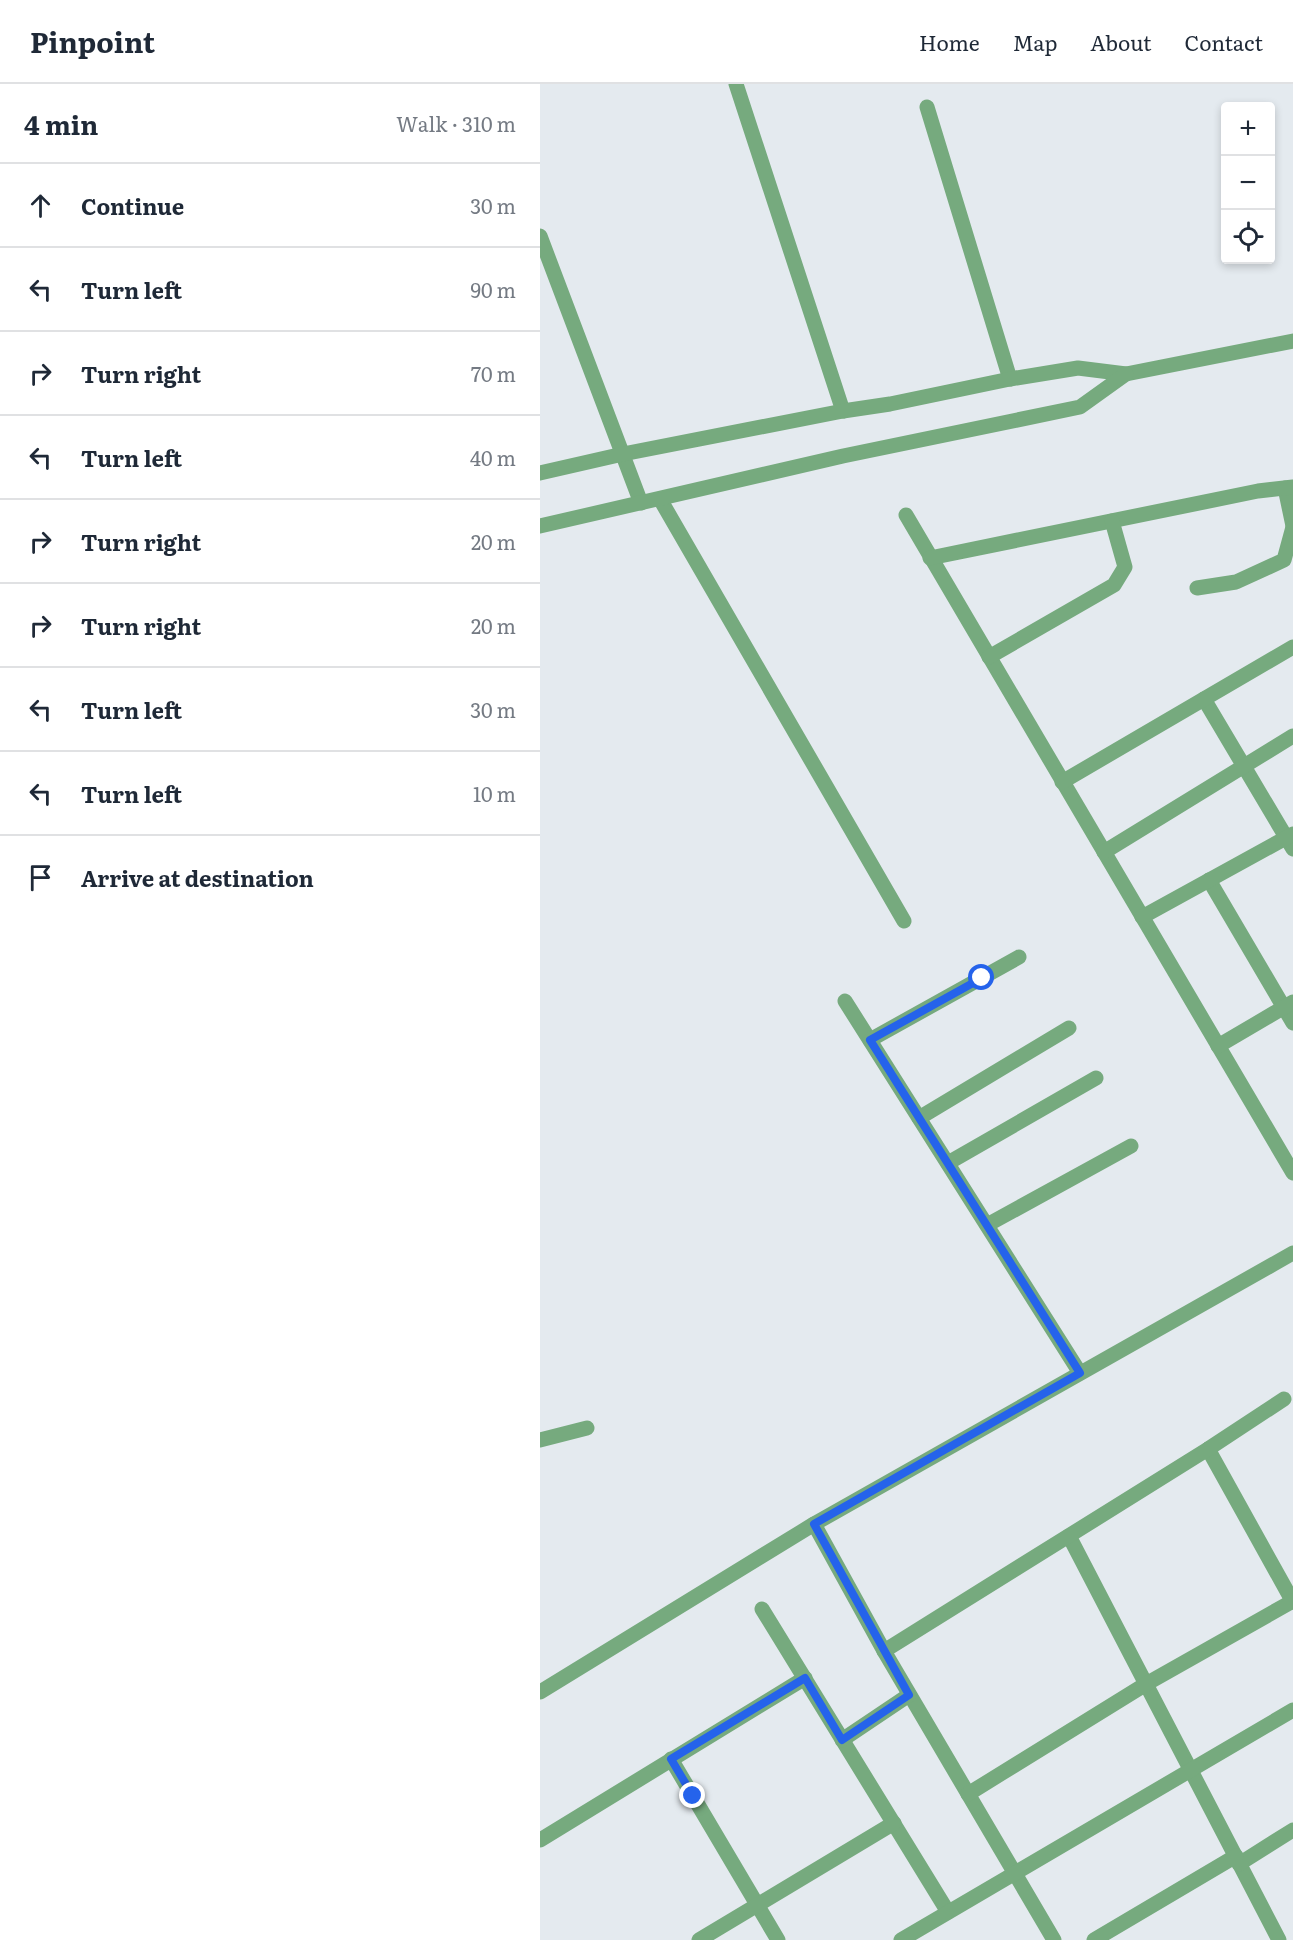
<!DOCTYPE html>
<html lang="en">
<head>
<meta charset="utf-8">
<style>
	:root { --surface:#fff; --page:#f2f2f3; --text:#1f2937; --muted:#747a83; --line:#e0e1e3 }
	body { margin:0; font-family:Literata,serif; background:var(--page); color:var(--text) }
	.controls { position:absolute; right:18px; top:18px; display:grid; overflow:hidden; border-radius:6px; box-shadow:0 3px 9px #0003 }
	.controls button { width:54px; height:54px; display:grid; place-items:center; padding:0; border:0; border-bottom:2px solid var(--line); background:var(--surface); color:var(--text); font:30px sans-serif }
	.stop { position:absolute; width:18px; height:18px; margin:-14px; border:4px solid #2563eb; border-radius:50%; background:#fff }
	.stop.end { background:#2563eb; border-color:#fff; box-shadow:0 2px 6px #0008 }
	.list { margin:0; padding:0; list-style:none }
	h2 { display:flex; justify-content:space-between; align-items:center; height:78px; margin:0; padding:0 24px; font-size:26px }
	h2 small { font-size:20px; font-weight:400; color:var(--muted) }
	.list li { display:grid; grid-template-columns:39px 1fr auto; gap:18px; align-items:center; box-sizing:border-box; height:84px; padding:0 24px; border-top:2px solid var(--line) }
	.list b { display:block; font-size:22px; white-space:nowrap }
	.list em { font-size:20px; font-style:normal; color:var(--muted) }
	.icon { flex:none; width:33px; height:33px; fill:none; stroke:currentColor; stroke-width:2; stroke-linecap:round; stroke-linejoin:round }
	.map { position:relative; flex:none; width:753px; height:1856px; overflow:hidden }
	header { display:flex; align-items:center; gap:36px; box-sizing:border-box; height:84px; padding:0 30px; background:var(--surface); border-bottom:2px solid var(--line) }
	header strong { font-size:28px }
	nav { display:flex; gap:33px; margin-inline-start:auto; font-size:21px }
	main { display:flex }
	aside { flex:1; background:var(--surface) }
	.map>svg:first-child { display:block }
</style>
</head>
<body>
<header>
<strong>Pinpoint</strong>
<nav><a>Home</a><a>Map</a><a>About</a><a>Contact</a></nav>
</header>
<main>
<aside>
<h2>4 min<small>Walk · 310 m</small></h2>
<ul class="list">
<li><svg class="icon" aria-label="ahead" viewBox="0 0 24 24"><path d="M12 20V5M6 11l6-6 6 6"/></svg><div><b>Continue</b></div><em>30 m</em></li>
<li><svg class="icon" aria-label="left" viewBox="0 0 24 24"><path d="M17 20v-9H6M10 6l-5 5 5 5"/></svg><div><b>Turn left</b></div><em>90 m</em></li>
<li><svg class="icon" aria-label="right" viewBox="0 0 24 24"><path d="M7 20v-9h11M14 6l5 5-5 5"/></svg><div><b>Turn right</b></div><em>70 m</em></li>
<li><svg class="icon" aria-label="left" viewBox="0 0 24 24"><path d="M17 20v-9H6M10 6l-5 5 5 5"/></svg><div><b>Turn left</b></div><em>40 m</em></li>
<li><svg class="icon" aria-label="right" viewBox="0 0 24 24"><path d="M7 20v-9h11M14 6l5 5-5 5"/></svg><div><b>Turn right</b></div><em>20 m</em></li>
<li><svg class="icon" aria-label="right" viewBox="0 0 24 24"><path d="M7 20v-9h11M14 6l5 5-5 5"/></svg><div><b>Turn right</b></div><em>20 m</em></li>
<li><svg class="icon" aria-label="left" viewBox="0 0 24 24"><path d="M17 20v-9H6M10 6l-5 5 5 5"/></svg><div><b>Turn left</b></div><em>30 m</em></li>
<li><svg class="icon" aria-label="left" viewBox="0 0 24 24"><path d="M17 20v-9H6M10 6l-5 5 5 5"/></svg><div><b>Turn left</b></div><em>10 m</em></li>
<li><svg class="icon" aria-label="arrive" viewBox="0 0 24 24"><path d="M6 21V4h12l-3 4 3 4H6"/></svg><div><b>Arrive at destination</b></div></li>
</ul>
</aside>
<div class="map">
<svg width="753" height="1856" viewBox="0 0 753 1856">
	<rect width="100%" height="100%" fill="#e4eaef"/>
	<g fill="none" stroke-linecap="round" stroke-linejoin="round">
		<g stroke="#76aa7e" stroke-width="15">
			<path d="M196,0l107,327"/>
			<path d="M387,23l83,272"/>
			<path d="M0,152l101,267"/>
			<path d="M0,389l83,-19 220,-43 47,-7 120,-25 68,-11 48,6 167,-33"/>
			<path d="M745,404l8,38"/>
			<path d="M120,415l244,422"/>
			<path d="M366,431l387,658"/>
			<path d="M0,442l303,-70 237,-49 46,-33"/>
			<path d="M390,474l328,-67 35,-4"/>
			<path d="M657,504l39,-6 48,-22 9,-33"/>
			<path d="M449,573l125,-72 11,-18 -13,-46"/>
			<path d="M664,615l89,150"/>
			<path d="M522,698l231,-135"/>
			<path d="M564,768l189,-116"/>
			<path d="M669,796l84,143"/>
			<path d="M602,833l151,-83"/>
			<path d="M305,917l235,372"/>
			<path d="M330,956l149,-83"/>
			<path d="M678,962l75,-44"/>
			<path d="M379,1034l150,-90"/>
			<path d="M408,1079l148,-85"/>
			<path d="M447,1141l144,-79"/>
			<path d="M0,1356l47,-12"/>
			<path d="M668,1365l85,153"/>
			<path d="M274,1440l70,127 170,289"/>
			<path d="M529,1452l210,404"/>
			<path d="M222,1525l186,303"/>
			<path d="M344,1567l324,-202 76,-50"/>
			<path d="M0,1608l274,-168 479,-271"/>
			<path d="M302,1656l67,-45"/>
			<path d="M131,1675l107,181"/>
			<path d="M428,1710l178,-110 147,-83"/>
			<path d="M0,1756l265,-162"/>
			<path d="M699,1780l54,-34"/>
			<path d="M159,1856l195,-117"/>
			<path d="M361,1856l392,-230"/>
			<path d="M554,1856l142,-84"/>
		</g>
	</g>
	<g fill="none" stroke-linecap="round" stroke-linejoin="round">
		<path stroke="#2563eb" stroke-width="8" d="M153,1712l-22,-37 134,-81 37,62 67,-45 -95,-171 266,-151 -210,-333 112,-62"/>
	</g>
</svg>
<div class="controls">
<button>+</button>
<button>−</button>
<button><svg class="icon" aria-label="locate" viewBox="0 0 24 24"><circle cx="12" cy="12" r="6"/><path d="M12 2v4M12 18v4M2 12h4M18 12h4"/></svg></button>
</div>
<div class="stop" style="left:442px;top:894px"></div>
<div class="stop end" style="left:153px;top:1712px"></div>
</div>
</main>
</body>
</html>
